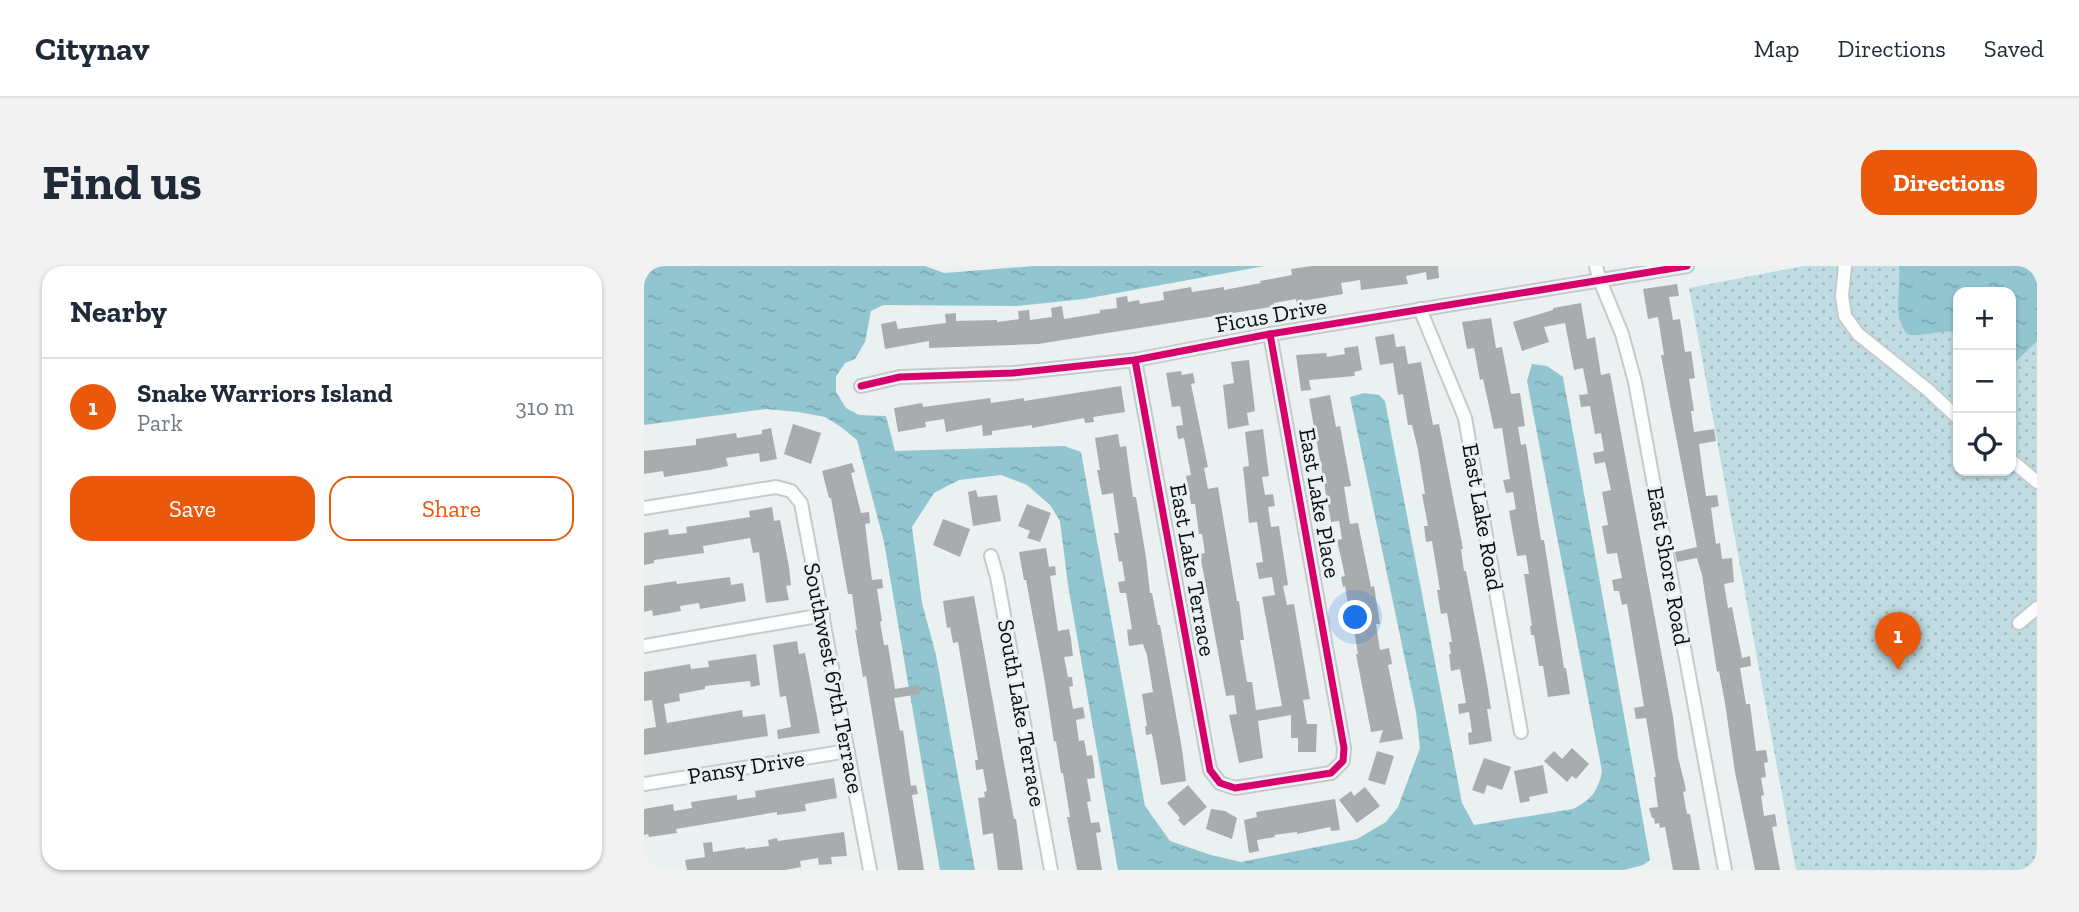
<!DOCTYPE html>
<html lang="en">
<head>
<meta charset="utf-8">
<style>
	:root { --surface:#fff; --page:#f2f2f3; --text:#1f2937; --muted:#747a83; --line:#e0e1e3; --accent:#ea580c }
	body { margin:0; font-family:"Zilla Slab",serif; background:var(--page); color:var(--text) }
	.controls { position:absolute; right:21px; top:21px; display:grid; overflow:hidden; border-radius:14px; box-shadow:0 2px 5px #0004 }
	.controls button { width:63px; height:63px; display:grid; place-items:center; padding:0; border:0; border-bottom:2px solid var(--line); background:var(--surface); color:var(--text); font:35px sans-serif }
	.you { position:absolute; left:712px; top:352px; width:24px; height:24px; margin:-18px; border:5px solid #fff; border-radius:50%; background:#1a73e8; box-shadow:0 0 0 10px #1a73e833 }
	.badge { display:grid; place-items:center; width:46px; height:46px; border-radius:50%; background:var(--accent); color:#fff; font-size:23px; font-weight:700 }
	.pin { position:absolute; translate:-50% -58px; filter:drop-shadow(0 2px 4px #0008) }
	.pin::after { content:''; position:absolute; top:37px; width:24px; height:21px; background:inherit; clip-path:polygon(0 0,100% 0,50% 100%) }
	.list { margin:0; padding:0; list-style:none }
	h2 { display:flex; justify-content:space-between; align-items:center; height:91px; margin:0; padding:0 28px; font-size:30px }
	h2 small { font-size:23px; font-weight:400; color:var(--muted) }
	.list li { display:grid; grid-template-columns:46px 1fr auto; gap:21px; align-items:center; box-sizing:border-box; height:98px; padding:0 28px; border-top:2px solid var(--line) }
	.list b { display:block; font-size:26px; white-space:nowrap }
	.list p { margin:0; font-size:23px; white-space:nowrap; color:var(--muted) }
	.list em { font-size:23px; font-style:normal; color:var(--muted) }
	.actions { display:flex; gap:14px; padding:21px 28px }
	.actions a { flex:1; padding:16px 0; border:2px solid var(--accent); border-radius:21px; text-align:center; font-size:24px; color:var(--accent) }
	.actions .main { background:var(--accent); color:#fff }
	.icon { flex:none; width:38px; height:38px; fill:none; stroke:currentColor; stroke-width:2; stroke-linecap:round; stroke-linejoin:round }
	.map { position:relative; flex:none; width:1393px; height:604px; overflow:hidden; border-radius:21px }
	header { display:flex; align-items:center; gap:42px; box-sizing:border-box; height:98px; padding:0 35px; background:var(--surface); border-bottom:2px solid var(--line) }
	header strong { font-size:33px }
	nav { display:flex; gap:38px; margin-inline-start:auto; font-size:24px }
	.intro { display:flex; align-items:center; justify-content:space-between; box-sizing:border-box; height:168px; padding:0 42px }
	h1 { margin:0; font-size:49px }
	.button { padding:18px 32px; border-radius:21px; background:var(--accent); color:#fff; font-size:24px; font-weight:700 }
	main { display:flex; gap:42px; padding:0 42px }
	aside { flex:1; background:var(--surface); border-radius:21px; box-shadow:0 2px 5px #0004 }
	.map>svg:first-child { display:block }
</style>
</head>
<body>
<header>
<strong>Citynav</strong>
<nav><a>Map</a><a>Directions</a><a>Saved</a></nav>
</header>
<div class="intro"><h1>Find us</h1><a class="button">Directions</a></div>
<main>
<aside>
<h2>Nearby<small></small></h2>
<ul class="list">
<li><span class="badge">1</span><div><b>Snake Warriors Island</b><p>Park</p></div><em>310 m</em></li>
</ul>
<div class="actions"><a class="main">Save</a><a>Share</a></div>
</aside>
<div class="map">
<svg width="1393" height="604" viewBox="0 0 1393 604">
	<defs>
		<pattern id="grass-dots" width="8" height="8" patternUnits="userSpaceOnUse" patternTransform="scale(1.75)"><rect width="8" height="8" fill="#bedce2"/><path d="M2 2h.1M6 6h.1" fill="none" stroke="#a2bcc1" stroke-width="1.8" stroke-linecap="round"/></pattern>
		<pattern id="water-ripples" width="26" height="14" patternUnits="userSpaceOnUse" patternTransform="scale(1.75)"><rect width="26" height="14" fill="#91c6d1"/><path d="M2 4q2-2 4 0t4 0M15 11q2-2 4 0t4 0" fill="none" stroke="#7ca9b2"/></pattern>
	</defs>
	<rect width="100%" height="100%" fill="#ebf0f1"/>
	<path fill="url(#grass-dots)" fill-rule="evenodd" d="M1160,0h233v604h-241l-107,-582zM1314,26h53v179h-53z"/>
	<g fill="url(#water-ripples)">
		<path d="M0,0h281l19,7 90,-7h231l-181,33 -67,7 -134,-1 -12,6 -6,31 -10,17 -10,4 -9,14v15l10,16 13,7 27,1 9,35 169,-5 17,6 64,354 25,35 41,14 30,7 116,-23 29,-17 12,-15 22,-59 -4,-36 -66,-315 14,-4 15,2 6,6 77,402 12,22 99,-16c17,-8 26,-19 29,-38l-75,-390 5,-17 15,2 16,11 87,483 -7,5 -19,5h-506l-50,-285 -8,-64 -10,-16 -23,-20 -26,-10 -42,5 -25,13 -22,34 10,76 14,52 39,215h-35l-56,-328 -27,-102 -16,-13 -16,-10 -27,-5 -32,-3 -122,16z"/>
		<path d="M1255,0h138v75l-26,25v-74h-53v41c-17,-5 -33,5 -51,1 -16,-21 -5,-44 -8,-68z"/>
	</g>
	<g fill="#a8acad">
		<path d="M668,0h126l1,12 -12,2 -1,-8 -20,4 2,8 -47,6 -1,-10 -19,3 2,11 -47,8v-3l-22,4v3l-9,2 -227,36 -109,4v-7l-44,8 -4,-25 15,-3 2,8 48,-6 -1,-9 11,-1v8l41,-1v2l22,-3 -1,-8 11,-1 1,10 22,-3 -1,-9 11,-2 2,13 36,-6v-3l17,-2 -1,-10 11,-2 1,6 11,-2 1,4 24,-4 -1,-8 28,-5 1,5 32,-5v3l37,-7 -1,-2 32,-6 -1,-6z"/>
		<path d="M1033,18l2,12 -10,1 4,23 7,-1 5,33 6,-1 4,27 -6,1 5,32h-3l3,21 20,-3 2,12 -17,3 4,31 3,21 11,-1 2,11 -8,2 5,36 4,-1 2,16 10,-1 2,24 -10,2 4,24 4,-1 10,51 8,-2 1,10 -11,2 6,36h4l6,47 10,-1 2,12 -4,1 2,14 -5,1 3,17 -3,1 3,20 11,-2 2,12 -5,1 8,43h-25l-20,-98 -10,-69 -6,-32 -2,1 -15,-97 -5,-17 -20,4 -2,-10 22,-5 -31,-164 -5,-28h3l-6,-38 -10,2 -5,-30z"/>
		<path d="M937,37l6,36 8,-2 6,38 9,-2 63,344 5,40 6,24 2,10 -3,1 4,22h3l10,56h-27l-8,-43 -5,1 -1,-5 -4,1 -1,-6h-2l-3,-10 9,-1 -4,-30h2l-10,-59 -10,1 -2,-11 10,-2 -17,-102 -5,1 -3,-14h-5l-2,-11 10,-2 -5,-25 -10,1 -5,-28 6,-1 -6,-33 9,-2 -6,-28 -10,2 -2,-11 11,-2 -3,-18 -6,1 -5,-28 -9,1 -2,-12 9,-1 -5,-26 -9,2 -9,-47 -21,4 5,15 -27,9 -9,-29 40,-12v-2z"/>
		<path d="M847,52l5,30 6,-1 9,47 9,-1 5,33 -7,1 3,18 5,-1 15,96h3l20,128h2l4,26 -22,3 -5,-31h-4l-5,-31h-3l-1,-9h2l-8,-52h5l-3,-19 -9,1 -8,-45 7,-2 -3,-17 -7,1 -3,-13 7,-1 -8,-51 -8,1 -11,-50 -3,1 -6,-32 -7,1 -5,-27z"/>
		<path d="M750,68l2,13 9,-1 3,18 13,-2 12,63 6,-1 24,125h-2l3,22h2l20,106 5,32h-4l5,32 -23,4 -1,-12 4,-1 -3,-20 -10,2 -1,-10 8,-1 -6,-34 -9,2 -2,-17h2l-2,-12h3l-5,-29 -6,1 -4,-24h3l-8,-49 -6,1 -2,-16h4l-6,-32h3l-7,-44 -6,-25h-4l-5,-31 -5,1 -5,-32 -13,2 -5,-28z"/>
		<path d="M714,80l4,24 -8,2 1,4 -46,4 2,10 -10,1 -5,-36 30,-2 1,4 18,-3 -1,-6z"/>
		<path d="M605,94l6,51 -8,2 2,12 -21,4 -5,-44 11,-2 -3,-21z"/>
		<path d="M537,105l1,4 11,-2 2,10 -4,1 17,83 -4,1 4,21 10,-2 19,114h2l5,39h-4l7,42h5l4,28 26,-4 -20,-109 13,-2 -3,-18 -13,2 -3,-16 7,-1 -6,-40 -8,1 -6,-56 6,-1 -4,-34 18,-3 6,47 -7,1 3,18 8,-1 2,12 -7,1 3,20 8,-1 9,59 -5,1 4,19 7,-1 16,95 -7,1 4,24h10l-1,28h-18v-14h-7v-23l-33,6 5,37 -24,5 -10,-48 8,-1 -3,-19 -8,1 -26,-142 5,-1 -3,-19h-3l-4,-30h-4l-5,-28 5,-1 -7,-37 -6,1 -2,-13 7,-1 -3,-19 -8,1 -6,-34z"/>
		<path d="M477,120l4,26 -32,5 1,5 -9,1 -1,-5 -52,10v-3l-40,6v4l-9,1 -1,-11 -36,7 -2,-13 -19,3 1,5 -28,5 -4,-24 28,-5 1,4 67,-9 1,5 33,-5v3z"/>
		<path d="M686,129l6,32 4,-1 11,60 -7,1 6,37 8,-1 13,64 3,-1 6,38h-4l4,26 9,-2 3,16 -4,1 15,74 -24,4 4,-13 -12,2 -15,-78h2l-6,-37h-2l-5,-31 -2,1 -2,-10 4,-1 -8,-36 5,-1 -3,-18 -8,1 -22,-123z"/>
		<path d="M149,158l28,9 -10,31 -27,-10z"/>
		<path d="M127,162l6,31 -17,3 -1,-9 -33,5 2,8 -19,4 -45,7 -1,-6 -19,3v-23l52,-6v-6l40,-6 1,5 25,-4v-4z"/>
		<path d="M474,168l2,13 6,-1 7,51h3l10,60 4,36h2l6,32h2l22,124 4,32 -25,4 -9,-51 -6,1 -1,-9h2l-5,-32 11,-2 -6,-37 -4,-11 -14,2 -2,-16 5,-1 -6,-36h-6l-2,-11 7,-1 -3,-20 -3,1 -5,-29h5l-6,-40 -11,2 -5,-25h3l-5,-32z"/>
		<path d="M208,197l3,9 -4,1 10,40 8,-1 1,11 -5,1 7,56 10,-1 1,9 -6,1 5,32 -2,1 4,23h4l7,44 24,-4 1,9 -26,4 6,33 3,-1 8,56 5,-1 2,9 -6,1 12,75h-26l-32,-194 -3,1 -8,-47h2l-5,-36h-4l-17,-96h-2l-7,-27z"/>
		<path d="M332,224l2,7 19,-2 4,26 -28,5 -5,-34z"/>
		<path d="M383,238l24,9 -11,29 -13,-4 3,-7 -12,-5z"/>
		<path d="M128,241l2,14 6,-1 9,47 2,18 -5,1 3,14 -23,3 -7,-51 -6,1 -3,-15 -47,8 1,7 -50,7v3l-10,2v-32l24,-4 1,6 18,-2 -1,-6 64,-10 -1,-6z"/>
		<path d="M299,253l27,10 -10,28 -27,-12z"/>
		<path d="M402,282l3,19 6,-1 1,9 -6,1 8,55 11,-2 2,10 2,17 -9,1 4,20h4l1,9 -4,1 4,22 10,-2 2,11 -9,2 3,21 5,-1 3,16 5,-1 2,12 1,11 -8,1 4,22 -4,1 4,21 8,-1 2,10 -5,1 6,37h-25l-10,-53h3l-7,-44h-2l-5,-32 -2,1 -10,-65 -18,-97h-2l-5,-28z"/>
		<path d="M86,311l1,8 12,-2 3,18 -46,8 -1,-6 -19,3 1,5 -28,5 -1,-6 -8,2v-26l32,-5 1,3z"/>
		<path d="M330,330l40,223h2l7,51h-25l-5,-37 -10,2 -5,-37 7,-1 -1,-5 3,-1 -4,-22 -7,1 -1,-10h3l-20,-118 -5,1 -3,-16 -3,1 -4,-27z"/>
		<path d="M153,375l2,13 6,-1 15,80 -42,6 -1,-9 14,-3 -5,-31 -6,1 -7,-52z"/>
		<path d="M112,388l4,31 -9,2 -1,-6 -45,5v3l-26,5 1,7 -16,3 3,19 75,-13 1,7 22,-3 3,22 -124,19v-26l12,-2 -4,-27 -8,1v-29l46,-8 1,5 18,-2 -1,-6z"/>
		<path d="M928,482l17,16 -13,15 -4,-3 -5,6 -23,-21 10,-10 8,8z"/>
		<path d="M733,485l17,5 -9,29 -17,-5z"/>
		<path d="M840,492l27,9 -9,23 -15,-5 -3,9 -12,-4z"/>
		<path d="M899,499l5,28 -19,4 1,4 -10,2 -6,-32z"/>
		<path d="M190,512l3,20 -32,6 1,7 -29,4v-3l-101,17 1,4 -28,4 -1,-3 -4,1v-26l29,-5 1,7 18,-3 -1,-6 46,-7v5l19,-3 -1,-6z"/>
		<path d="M544,519l19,22 -23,19 -6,-6 2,-2 -13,-15z"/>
		<path d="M721,521l15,19 -23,17 -18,-23 12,-9 3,5z"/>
		<path d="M691,533l5,31 -9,1 -1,-4 -33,7v-2l-23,3 1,2 -18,3 2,11 -10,2 -5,-33 13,-3 -1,-5z"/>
		<path d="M567,543l14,2 12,7 -5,21 -26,-10z"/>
		<path d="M200,566l3,24 -16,1 1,7 -13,1 -1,-7 -18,3 1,6 -16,3h-98l-2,-10 20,-3 -2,-14 9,-1 1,10 32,-5v2l24,-3 -1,-6 9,-2 1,3z"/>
	</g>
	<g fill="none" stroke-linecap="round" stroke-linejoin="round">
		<g stroke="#c7cacb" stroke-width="16">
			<g id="minor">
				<path d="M952,0l3,12 23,56 13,48 90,488"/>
				<path d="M1201,0l-3,30 3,20 13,18 70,56 30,28"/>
				<path d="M776,43l45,109 56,314"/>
				<path d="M491,94l75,410 10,13 15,5 96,-15 12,-12 1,-13 -74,-414"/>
				<path d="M217,120l39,-9 113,-4 122,-13 135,-26 417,-68"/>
				<path d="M1367,194l26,22"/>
				<path d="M0,242l132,-21 15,4 10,12 69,367"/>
				<path d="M347,290l6,21 54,293"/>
				<path d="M1375,357l18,-15"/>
				<path d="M0,380l179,-31"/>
				<path d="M0,518l204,-33"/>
			</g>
		</g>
		<use href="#minor" stroke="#fcfdfd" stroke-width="12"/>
		<g stroke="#e9f1f3" stroke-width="11">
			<g id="cycleway">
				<path d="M491,94l75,410 10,13 15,5 96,-15 12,-12 1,-13 -74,-414"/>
				<path d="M217,120l39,-9 113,-4 122,-13 135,-26 417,-68"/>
			</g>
		</g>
		<use href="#cycleway" stroke="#d6006c" stroke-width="7"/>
	</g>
	<g text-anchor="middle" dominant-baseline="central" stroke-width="6" stroke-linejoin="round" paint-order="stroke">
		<g font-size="23" fill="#0b0d0e" stroke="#e9f1f3">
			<text transform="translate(627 49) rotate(-10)">Ficus Drive</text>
			<text transform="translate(676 237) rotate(80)">East Lake Place</text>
			<text transform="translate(839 251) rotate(80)">East Lake Road</text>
			<text transform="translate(1025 300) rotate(80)">East Shore Road</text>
			<text transform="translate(549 304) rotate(80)">East Lake Terrace</text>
			<text transform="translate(190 412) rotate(79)">Southwest 67th Terrace</text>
			<text transform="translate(378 447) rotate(80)">South Lake Terrace</text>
			<text transform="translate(102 501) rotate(-9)">Pansy Drive</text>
		</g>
	</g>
</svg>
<div class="controls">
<button>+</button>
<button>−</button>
<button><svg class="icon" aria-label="locate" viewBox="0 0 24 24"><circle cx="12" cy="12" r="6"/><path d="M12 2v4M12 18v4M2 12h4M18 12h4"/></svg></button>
</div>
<div class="you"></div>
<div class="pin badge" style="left:1254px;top:404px">1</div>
</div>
</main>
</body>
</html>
